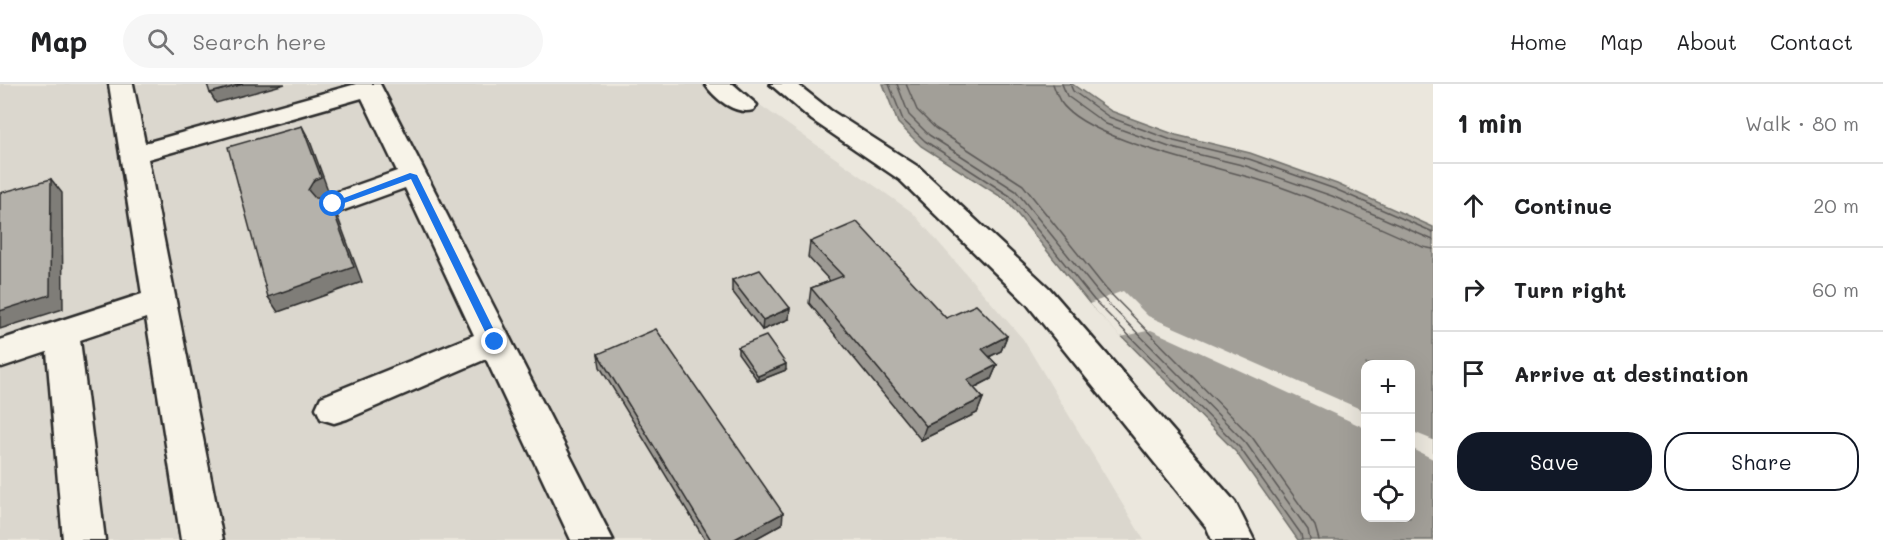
<!DOCTYPE html>
<html lang="en">
<head>
<meta charset="utf-8">
<style>
	:root { --surface:#fff; --page:#f6f6f6; --text:#202124; --muted:#757577; --line:#e0e0e0; --accent:#111827 }
	body { margin:0; font-family:Mali,sans-serif; background:var(--page); color:var(--text) }
	.controls { position:absolute; right:18px; bottom:18px; display:grid; overflow:hidden; border-radius:12px; box-shadow:0 6px 24px #0002 }
	.controls button { width:54px; height:54px; display:grid; place-items:center; padding:0; border:0; border-bottom:2px solid var(--line); background:var(--surface); color:var(--text); font:30px sans-serif }
	.stop { position:absolute; width:18px; height:18px; margin:-14px; border:4px solid #1a73e8; border-radius:50%; background:#fff }
	.stop.end { background:#1a73e8; border-color:#fff; box-shadow:0 2px 6px #0008 }
	.list { margin:0; padding:0; list-style:none }
	h2 { display:flex; justify-content:space-between; align-items:center; height:78px; margin:0; padding:0 24px; font-size:26px }
	h2 small { font-size:20px; font-weight:400; color:var(--muted) }
	.list li { display:grid; grid-template-columns:39px 1fr auto; gap:18px; align-items:center; box-sizing:border-box; height:84px; padding:0 24px; border-top:2px solid var(--line) }
	.list b { display:block; font-size:22px; white-space:nowrap }
	.list em { font-size:20px; font-style:normal; color:var(--muted) }
	.actions { display:flex; gap:12px; padding:18px 24px }
	.actions a { flex:1; padding:14px 0; border:2px solid var(--accent); border-radius:24px; text-align:center; font-size:21px; color:var(--accent) }
	.actions .main { background:var(--accent); color:#fff }
	.icon { flex:none; width:33px; height:33px; fill:none; stroke:currentColor; stroke-width:2; stroke-linecap:round; stroke-linejoin:round }
	.map { position:relative; flex:none; width:1433px; height:456px; overflow:hidden }
	header { display:flex; align-items:center; gap:36px; box-sizing:border-box; height:84px; padding:0 30px; background:var(--surface); border-bottom:2px solid var(--line) }
	header strong { font-size:28px }
	nav { display:flex; gap:33px; margin-inline-start:auto; font-size:21px }
	.search { width:420px; height:54px; background:var(--page); display:flex; align-items:center; gap:15px; box-sizing:border-box; padding:0 21px; border-radius:33px; color:var(--muted); font-size:22px }
	main { display:flex }
	aside { flex:1; background:var(--surface) }
	.map>svg:first-child { display:block }
</style>
</head>
<body>
<header>
<strong>Map</strong>
<div class="search"><svg class="icon" aria-label="search" viewBox="0 0 24 24"><circle cx="10" cy="10" r="6"/><path d="M15 15l6 6"/></svg>Search here</div>
<nav><a>Home</a><a>Map</a><a>About</a><a>Contact</a></nav>
</header>
<main>
<div class="map">
<svg width="1433" height="456" viewBox="0 0 1433 456">
	<rect width="100%" height="100%" fill="#ebe7dd"/>
	<filter id="ink" filterUnits="userSpaceOnUse"><feTurbulence type="fractalNoise" baseFrequency=".0167" numOctaves="2"/><feDisplacementMap in="SourceGraphic" scale="12" xChannelSelector="R" yChannelSelector="G"/><feConvolveMatrix kernelMatrix="1 2 1 2 8 2 1 2 1" color-interpolation-filters="sRGB"/></filter>
	<g filter="url(#ink)">
		<path fill="#dbd7ce" d="M0,0h730l182,128 111,127 121,201h-1144z"/>
		<path fill="#a29f98" stroke="#72716c" stroke-width="1.5" fill-rule="evenodd" d="M883,0h189l39,27 65,24 74,18 87,31 96,43v313h-135l-62,-88 -146,-148 -84,-104 -85,-54 -23,-23zM1366,280h44v154h-44z"/>
		<g fill="#ebe7dd">
			<path d="M1123,207l25,25 217,95v17l-214,-98 -30,7 -32,-33z"/>
			<path d="M1411,347l22,9v19l-22,-11z"/>
		</g>
		<g fill="none" stroke-linecap="round" stroke-linejoin="round">
			<g stroke="#5b5957" stroke-width="1.5">
				<path d="M889,0l14,36 22,21 85,55 84,104 146,148 61,86 1,6"/>
				<path d="M897,0l12,31 20,20 87,56 84,104 146,148 62,87 2,10"/>
				<path d="M906,0l11,26 18,18 88,57 83,104 146,148 63,89 4,14"/>
				<path d="M1053,0c2,5 4,12 7,17 26,41 167,67 215,84 51,18 99,40 148,62l10,2"/>
				<path d="M1062,0l5,12 39,28 66,24 74,18 86,30 101,44"/>
				<path d="M1070,0l3,7 36,26 65,24 75,18 86,30 98,43"/>
			</g>
			<g stroke="#2b2b2b" stroke-width="5">
				<g id="minor">
					<path d="M109,0h24l12,59 211,-59h24l233,456h-42l-85,-181 -139,60 -13,4 -13,-4 -5,-11 5,-11 153,-62 -69,-147 -72,26 -10,-3 -5,-7 5,-7 74,-26 -35,-73 -214,61 75,381h-42l-35,-222 -66,22 25,200h-42l-16,-188 -45,15 -2,-1v-26l142,-46z"/>
					<path d="M705,0h28l24,21 -4,5c-18,5 -38,-11 -48,-26z"/>
					<path d="M770,0h27l33,26 90,58 129,120 186,214 19,38h-42l-5,-12 -180,-224 -127,-124 -88,-60z"/>
				</g>
			</g>
			<use href="#minor" fill="#f7f3e8" fill-rule="evenodd"/>
		</g>
		<g fill="#9c9993" stroke="#2b2b2b" stroke-width="1.5">
			<path d="M810,158l136,76 61,18 -6,15 -12,6 8,8 -6,14 -17,9 9,10 -6,15 -56,27 -112,-137 2,-15 19,-7 -22,-24z"/>
			<path d="M732,196l57,39 -27,11 -30,-39z"/>
			<path d="M738,263l48,23 -28,11 -20,-28z"/>
			<path d="M598,270l184,170 -29,16h-48l-105,-173z"/>
		</g>
		<g fill="#7f7d78" stroke="#2b2b2b" stroke-width="1.5">
			<path d="M243,0h42l-69,19 -6,-10z"/>
			<path d="M302,42l8,15 19,52 -8,3 -5,9 -8,-15z"/>
			<path d="M51,95l11,14 1,116 -63,20v-18z"/>
			<path d="M329,115l8,16 25,67 -84,30 -10,-15z"/>
			<path d="M790,224l-1,11 -27,11 1,-10z"/>
			<path d="M1007,252l-6,15 -25,12 6,-14z"/>
			<path d="M786,280v6l-28,11v-5z"/>
			<path d="M997,281l-6,14 -30,15 6,-14z"/>
			<path d="M983,314l-6,15 -56,27 5,-14z"/>
			<path d="M783,429l-1,11 -29,16h-20z"/>
		</g>
		<g fill="#b5b2ab" stroke="#2b2b2b" stroke-width="1.5">
			<path d="M207,0h36l-33,9z"/>
			<path d="M302,42l19,51 -7,3 -6,10 7,8 14,1 25,68 -86,30 -40,-150z"/>
			<path d="M51,95l-1,116 -50,16v-118z"/>
			<path d="M857,138l89,96 30,-13 31,31 -25,13 15,16 -30,15 16,18 -57,28 -115,-138 32,-12 -33,-34z"/>
			<path d="M760,186l30,38 -27,12 -31,-40z"/>
			<path d="M656,245l127,184 -50,27h-22l-113,-186z"/>
			<path d="M766,252l20,28 -28,12 -20,-29z"/>
		</g>
	</g>
	<path fill="#1a73e8" d="M410,89l7,2 83,167 -2,2 -3,1 -5,-3 -79,-163 -75,27 -8,-2z"/>
</svg>
<div class="controls">
<button>+</button>
<button>−</button>
<button><svg class="icon" aria-label="locate" viewBox="0 0 24 24"><circle cx="12" cy="12" r="6"/><path d="M12 2v4M12 18v4M2 12h4M18 12h4"/></svg></button>
</div>
<div class="stop" style="left:333px;top:120px"></div>
<div class="stop end" style="left:495px;top:258px"></div>
</div>
<aside>
<h2>1 min<small>Walk · 80 m</small></h2>
<ul class="list">
<li><svg class="icon" aria-label="ahead" viewBox="0 0 24 24"><path d="M12 20V5M6 11l6-6 6 6"/></svg><div><b>Continue</b></div><em>20 m</em></li>
<li><svg class="icon" aria-label="right" viewBox="0 0 24 24"><path d="M7 20v-9h11M14 6l5 5-5 5"/></svg><div><b>Turn right</b></div><em>60 m</em></li>
<li><svg class="icon" aria-label="arrive" viewBox="0 0 24 24"><path d="M6 21V4h12l-3 4 3 4H6"/></svg><div><b>Arrive at destination</b></div></li>
</ul>
<div class="actions"><a class="main">Save</a><a>Share</a></div>
</aside>
</main>
</body>
</html>
